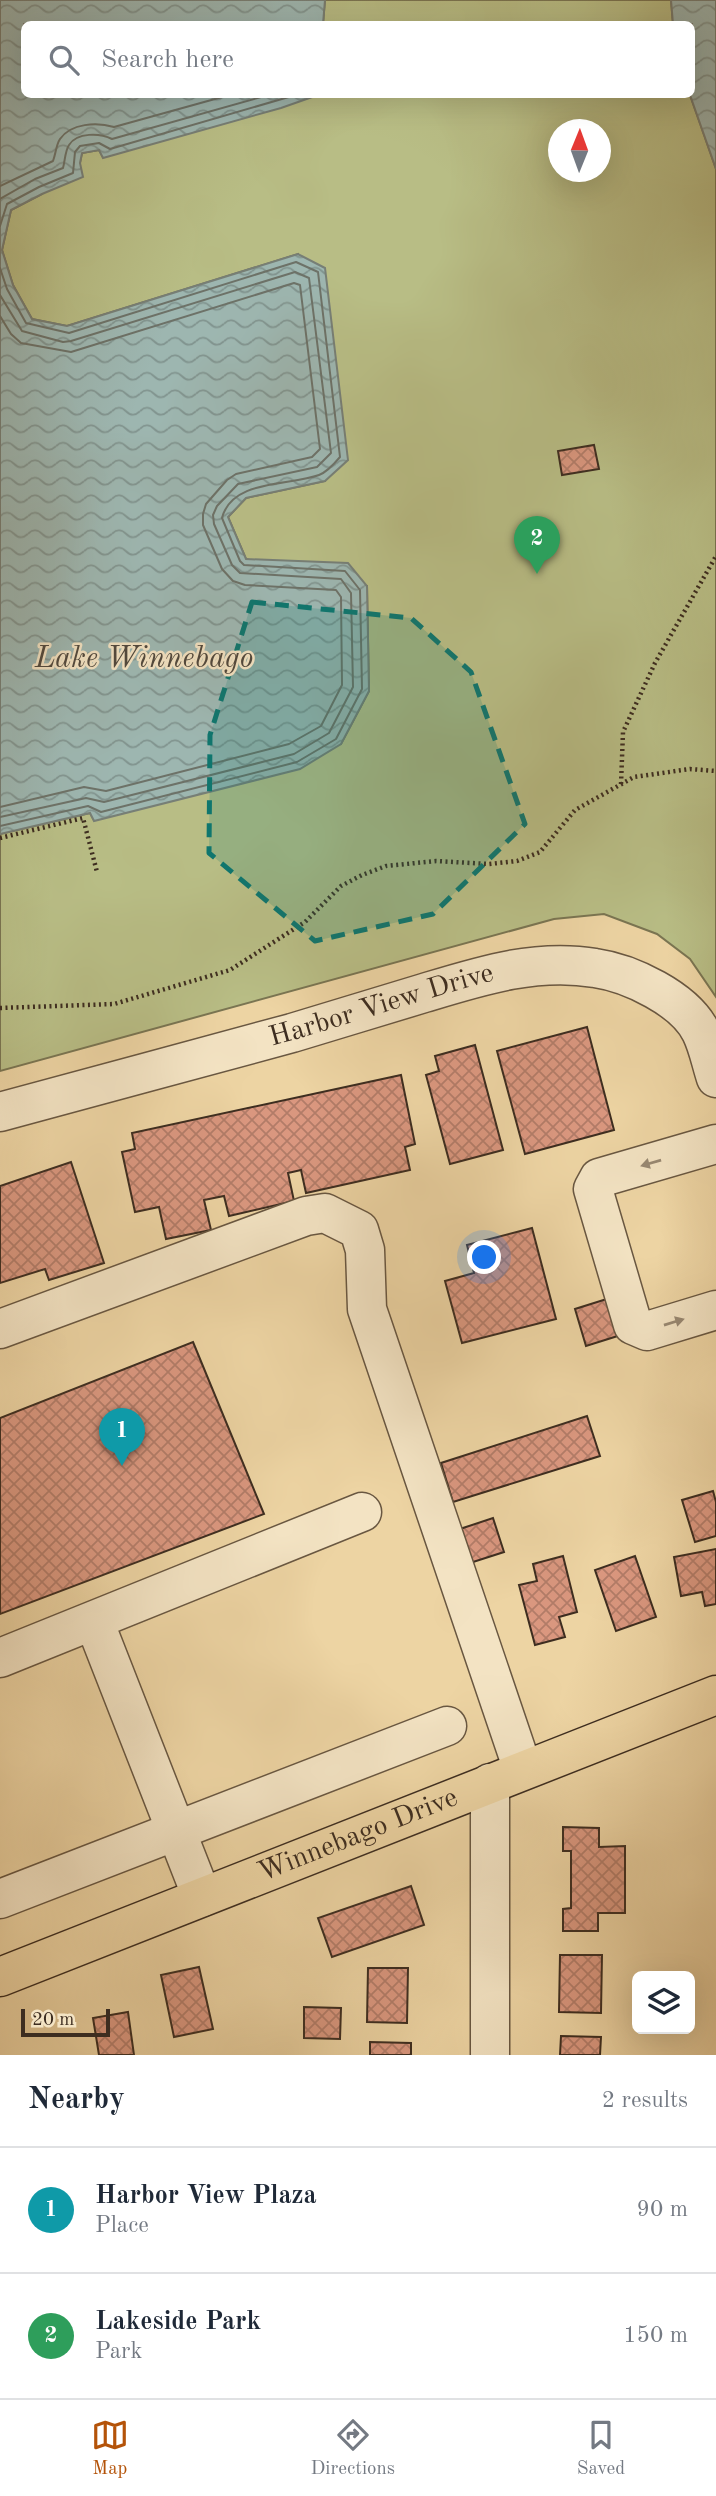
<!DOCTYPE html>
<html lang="en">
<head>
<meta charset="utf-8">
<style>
	:root { --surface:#fff; --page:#f2f2f3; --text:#1f2937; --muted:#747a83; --line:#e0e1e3; --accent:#b45309 }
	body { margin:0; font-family:"Old Standard TT",serif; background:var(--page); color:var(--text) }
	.controls { position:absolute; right:21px; bottom:21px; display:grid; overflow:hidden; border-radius:10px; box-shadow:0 7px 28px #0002 }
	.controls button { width:63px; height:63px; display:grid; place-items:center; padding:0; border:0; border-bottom:2px solid var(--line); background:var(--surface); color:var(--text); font:35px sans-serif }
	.compass { position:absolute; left:548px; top:119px; width:63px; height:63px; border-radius:50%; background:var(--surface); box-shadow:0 7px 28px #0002; rotate:1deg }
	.scale { position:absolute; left:21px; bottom:18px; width:89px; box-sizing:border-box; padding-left:7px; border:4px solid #3d2d20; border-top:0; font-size:19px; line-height:24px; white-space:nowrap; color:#3d2d20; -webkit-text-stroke:5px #f3e3c3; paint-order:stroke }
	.you { position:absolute; left:485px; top:1258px; width:24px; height:24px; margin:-18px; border:5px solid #fff; border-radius:50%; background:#1a73e8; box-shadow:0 0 0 10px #1a73e833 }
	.badge { display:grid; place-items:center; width:46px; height:46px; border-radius:50%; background:var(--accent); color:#fff; font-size:23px; font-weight:700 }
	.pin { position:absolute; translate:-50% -58px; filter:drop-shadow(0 2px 4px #0008) }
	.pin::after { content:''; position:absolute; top:37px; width:24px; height:21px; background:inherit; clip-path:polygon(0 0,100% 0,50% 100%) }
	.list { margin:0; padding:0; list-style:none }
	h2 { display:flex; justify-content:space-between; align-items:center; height:91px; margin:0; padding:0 28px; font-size:30px }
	h2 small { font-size:23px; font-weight:400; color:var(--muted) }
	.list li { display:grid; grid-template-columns:46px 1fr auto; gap:21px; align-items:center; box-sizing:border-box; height:126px; padding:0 28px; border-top:2px solid var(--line) }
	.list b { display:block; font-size:26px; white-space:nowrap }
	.list p { margin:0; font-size:23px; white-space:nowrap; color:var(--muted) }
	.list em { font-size:23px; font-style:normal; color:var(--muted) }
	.icon { flex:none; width:38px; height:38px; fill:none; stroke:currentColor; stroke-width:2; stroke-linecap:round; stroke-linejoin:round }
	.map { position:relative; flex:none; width:716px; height:2055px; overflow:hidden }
	.search { position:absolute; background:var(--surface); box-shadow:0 7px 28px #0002; left:21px; right:21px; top:21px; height:77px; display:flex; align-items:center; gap:18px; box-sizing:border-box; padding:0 24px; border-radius:10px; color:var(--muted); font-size:26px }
	.sheet { height:343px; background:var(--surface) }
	nav { display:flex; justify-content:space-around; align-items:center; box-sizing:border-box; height:98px; border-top:2px solid var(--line); background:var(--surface); font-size:19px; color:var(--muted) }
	nav a { display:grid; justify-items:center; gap:4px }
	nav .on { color:var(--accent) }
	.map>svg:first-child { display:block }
</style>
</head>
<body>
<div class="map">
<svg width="716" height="2055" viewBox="0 0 716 2055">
	<defs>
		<pattern id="water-waves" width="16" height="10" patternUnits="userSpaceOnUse" patternTransform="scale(1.75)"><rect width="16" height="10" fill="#9db6b0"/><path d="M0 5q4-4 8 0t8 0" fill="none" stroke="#81948f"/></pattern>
		<pattern id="building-cross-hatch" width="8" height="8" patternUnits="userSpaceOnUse" patternTransform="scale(1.75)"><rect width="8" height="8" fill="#da977f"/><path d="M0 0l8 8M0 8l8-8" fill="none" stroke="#b27c68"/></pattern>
	</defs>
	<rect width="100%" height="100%" fill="#edd4a3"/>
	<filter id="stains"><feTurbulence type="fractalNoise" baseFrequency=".00286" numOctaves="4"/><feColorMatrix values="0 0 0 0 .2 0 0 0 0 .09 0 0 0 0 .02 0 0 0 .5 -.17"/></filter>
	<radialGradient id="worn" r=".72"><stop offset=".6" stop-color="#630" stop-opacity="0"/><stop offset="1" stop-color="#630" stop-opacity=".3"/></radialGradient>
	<g fill="#b8bd85" stroke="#7a7552" stroke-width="2" fill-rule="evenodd">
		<path d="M325,0h346l2,24h-350z"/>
		<path d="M318,95h372l26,74v828l-26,-38 -33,-25 -53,-20 -50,5 -554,152v-237l90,-21 4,7 247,-76 28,-53 -2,-105 -121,-27 -18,-42 18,-19 79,-17 -27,-227 -231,72 -35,-7 -19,-34 -11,-35 9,-40 31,-16 38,-31 2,-10 17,-3 4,7zM558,130h42v42h-42z"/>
	</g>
	<g fill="url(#water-waves)" stroke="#777f76" stroke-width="2">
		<path d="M0,0h325l-2,24h-299v70l294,1 -37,13 -178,50 -4,-8 -17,3 -2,10 3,14 -41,17 -31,16 -9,40 11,35 19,34 35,7 231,-72 27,14 23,192 -23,21 -79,17 -18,19 18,42 102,4 19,23 2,105 -28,53 -41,25 -206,52 -4,-8 -90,21z"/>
		<path d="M671,0h45v169l-26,-74 2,-71h-19z"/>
	</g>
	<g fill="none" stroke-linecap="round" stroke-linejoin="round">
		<g stroke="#6d7268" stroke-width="2">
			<path d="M0,186l53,-25c3,-8 3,-16 7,-22 11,-16 37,-17 54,-12l119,-33"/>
			<path d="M0,199l35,-20 28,-11c2,-7 2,-17 6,-23 8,-13 31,-12 43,-6l160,-45"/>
			<path d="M0,226l7,-22 32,-17 34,-14 2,-21 5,-6 19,-3 11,6 189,-55"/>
			<path d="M0,268l7,21 19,34 43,10 227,-71 22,10 22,185c-5,6 -13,15 -21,18 -30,11 -87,4 -97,43l18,43 4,4 101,6 15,19 2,99 -26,50 -39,23 -196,50 -13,-6 -88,20"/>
			<path d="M0,295l22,36 41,11 8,-1 224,-69 14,6 22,175 -14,14 -79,17 -21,22 -4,9 1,9 18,41 8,8 101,6 10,14 2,94 -24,46 -35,21 -190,48 -18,-4 -86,19"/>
			<path d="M0,316l11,18 10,9 50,9 223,-69 6,2 20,164 -8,8 -76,17 -9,6 -21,24 -3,10v11l19,44 11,12 12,4 91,5 5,7 1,88 -21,41 -32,18 -183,47 -22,-4 -84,20"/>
		</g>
	</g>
	<g fill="url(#building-cross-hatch)" stroke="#3d2d20" stroke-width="2">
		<path d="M594,445l5,24 -37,6 -4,-24z"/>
		<path d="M587,1027l27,103 -89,24 -28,-103z"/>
		<path d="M475,1045l28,105 -53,14 -24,-89 13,-4 -4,-15z"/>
		<path d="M401,1075l14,69 -10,3 5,23 -104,23 -5,-23 -13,3 6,28 -65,15 -5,-20 -20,4 7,30 -45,9 -7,-32 -24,5 -13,-60 13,-3 -3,-16z"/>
		<path d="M71,1162l33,101 -55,17 -4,-11 -45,14v-97z"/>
		<path d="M532,1228l24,91 -94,24 -17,-62 29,-8 -7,-28z"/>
		<path d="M613,1297l11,37 -38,12 -11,-37z"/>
		<path d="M193,1342l71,172 -264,100v-196z"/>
		<path d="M587,1416l13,40 -147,46 -12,-39z"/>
		<path d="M713,1491l3,11v34l-21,6 -13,-42z"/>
		<path d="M493,1518l11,34 -34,11 -10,-34z"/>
		<path d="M716,1549v55l-11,2 -3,-14 -21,4 -7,-39z"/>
		<path d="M563,1556l14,56 -18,5 6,20 -30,8 -16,-60 18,-4 -4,-17z"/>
		<path d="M635,1556l21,61 -40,14 -21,-61z"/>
		<path d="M563,1827l36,1v19l26,-1v67h-27v18h-35v-22l8,-1v-57h-8z"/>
		<path d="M411,1886l13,39 -92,32 -14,-39z"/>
		<path d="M560,1955h42l-1,58 -42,-1z"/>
		<path d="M199,1967l14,62 -39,8 -13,-62z"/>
		<path d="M368,1968h40l-1,55 -40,-1z"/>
		<path d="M304,2007l37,1 -1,31 -36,-1z"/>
		<path d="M128,2012l6,43h-35l-6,-37z"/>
		<path d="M561,2036l40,1 -1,18h-40z"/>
		<path d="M370,2042l41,1v12h-41z"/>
	</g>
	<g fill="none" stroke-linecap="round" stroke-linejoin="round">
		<g stroke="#695741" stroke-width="41">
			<g id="minor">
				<path id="s1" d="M0,1112c97,-27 195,-52 292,-79 44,-13 88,-27 132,-40 56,-17 112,-35 171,-25 35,5 90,31 106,64 7,14 10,31 15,46"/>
				<path d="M716,1144l-117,34 -6,11 40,136 14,6 69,-21"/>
				<path d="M0,1329l306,-113 19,-3 34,17 6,20 2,59 156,461"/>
				<path d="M94,1621l108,276"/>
				<path d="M0,1658l362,-146"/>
				<path d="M0,1899l447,-173"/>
				<path d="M490,2055v-272"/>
			</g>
		</g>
		<g stroke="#3d2d20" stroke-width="41">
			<g id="major">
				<path id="s2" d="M0,1977l716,-282"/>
			</g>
		</g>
		<g stroke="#3d2d20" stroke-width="4.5" stroke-dasharray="2 3.5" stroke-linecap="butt">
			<path d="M621,784l2,-52 32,-69 61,-107"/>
			<path d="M0,838l83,-20 14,54"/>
			<path d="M0,1008l114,-4 116,-34 75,-48 36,-36 21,-11 24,-9 50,-5 53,3 28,-3 23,-9 35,-42 59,-33 56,-8 26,2"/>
		</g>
		<use href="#minor" stroke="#f3e3c3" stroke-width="38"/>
		<use href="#major" stroke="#edd4a3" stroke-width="38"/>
	</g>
	<defs><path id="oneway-solid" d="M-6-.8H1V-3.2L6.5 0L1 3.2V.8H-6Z" transform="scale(1.75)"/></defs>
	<g fill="#988872">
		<use href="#oneway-solid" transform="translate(651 1163) rotate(164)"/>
		<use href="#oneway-solid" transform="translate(674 1322) rotate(-17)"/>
	</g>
	<path fill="#0f766e" fill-opacity="0.2" stroke="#0f766e" stroke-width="5" stroke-dasharray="14 9" stroke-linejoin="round" d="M252,602l159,16 60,54 54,152 -92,90 -118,27 -106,-88 1,-118z"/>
	<g text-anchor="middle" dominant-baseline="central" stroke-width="5" stroke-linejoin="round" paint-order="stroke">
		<g font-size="28" fill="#3d2d20" stroke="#f3e3c3">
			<text stroke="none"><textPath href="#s1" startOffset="396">Harbor View Drive</textPath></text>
			<text stroke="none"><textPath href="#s2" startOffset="385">Winnebago Drive</textPath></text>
		</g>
		<g font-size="30" font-style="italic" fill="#50483d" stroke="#f3e3c3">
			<text x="144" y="659">Lake Winnebago</text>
		</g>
	</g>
	<rect width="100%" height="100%" filter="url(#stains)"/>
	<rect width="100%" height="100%" fill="url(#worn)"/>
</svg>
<div class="controls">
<button><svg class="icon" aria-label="layers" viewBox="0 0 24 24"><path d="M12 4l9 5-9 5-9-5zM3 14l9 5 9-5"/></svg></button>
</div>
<svg class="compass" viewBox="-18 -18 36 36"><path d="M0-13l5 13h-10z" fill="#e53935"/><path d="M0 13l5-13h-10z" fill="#747a83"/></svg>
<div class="scale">20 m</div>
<div class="you"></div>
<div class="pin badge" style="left:122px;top:1466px;background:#0f9aa8">1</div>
<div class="pin badge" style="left:537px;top:574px;background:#2e9e5b">2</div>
<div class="search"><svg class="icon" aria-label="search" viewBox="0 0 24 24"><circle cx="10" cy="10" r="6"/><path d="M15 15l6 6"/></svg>Search here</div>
</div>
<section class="sheet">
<h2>Nearby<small>2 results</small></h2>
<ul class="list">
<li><span class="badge" style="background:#0f9aa8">1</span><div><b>Harbor View Plaza</b><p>Place</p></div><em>90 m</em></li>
<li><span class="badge" style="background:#2e9e5b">2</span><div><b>Lakeside Park</b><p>Park</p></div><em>150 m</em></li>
</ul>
</section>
<nav>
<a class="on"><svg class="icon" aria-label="map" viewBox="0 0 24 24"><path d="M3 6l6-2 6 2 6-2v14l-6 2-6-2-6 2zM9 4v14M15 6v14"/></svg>Map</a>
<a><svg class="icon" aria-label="directions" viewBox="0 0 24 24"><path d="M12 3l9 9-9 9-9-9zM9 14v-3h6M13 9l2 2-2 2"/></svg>Directions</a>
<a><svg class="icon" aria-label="saved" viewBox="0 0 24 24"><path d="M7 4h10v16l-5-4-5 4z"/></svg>Saved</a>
</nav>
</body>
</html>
